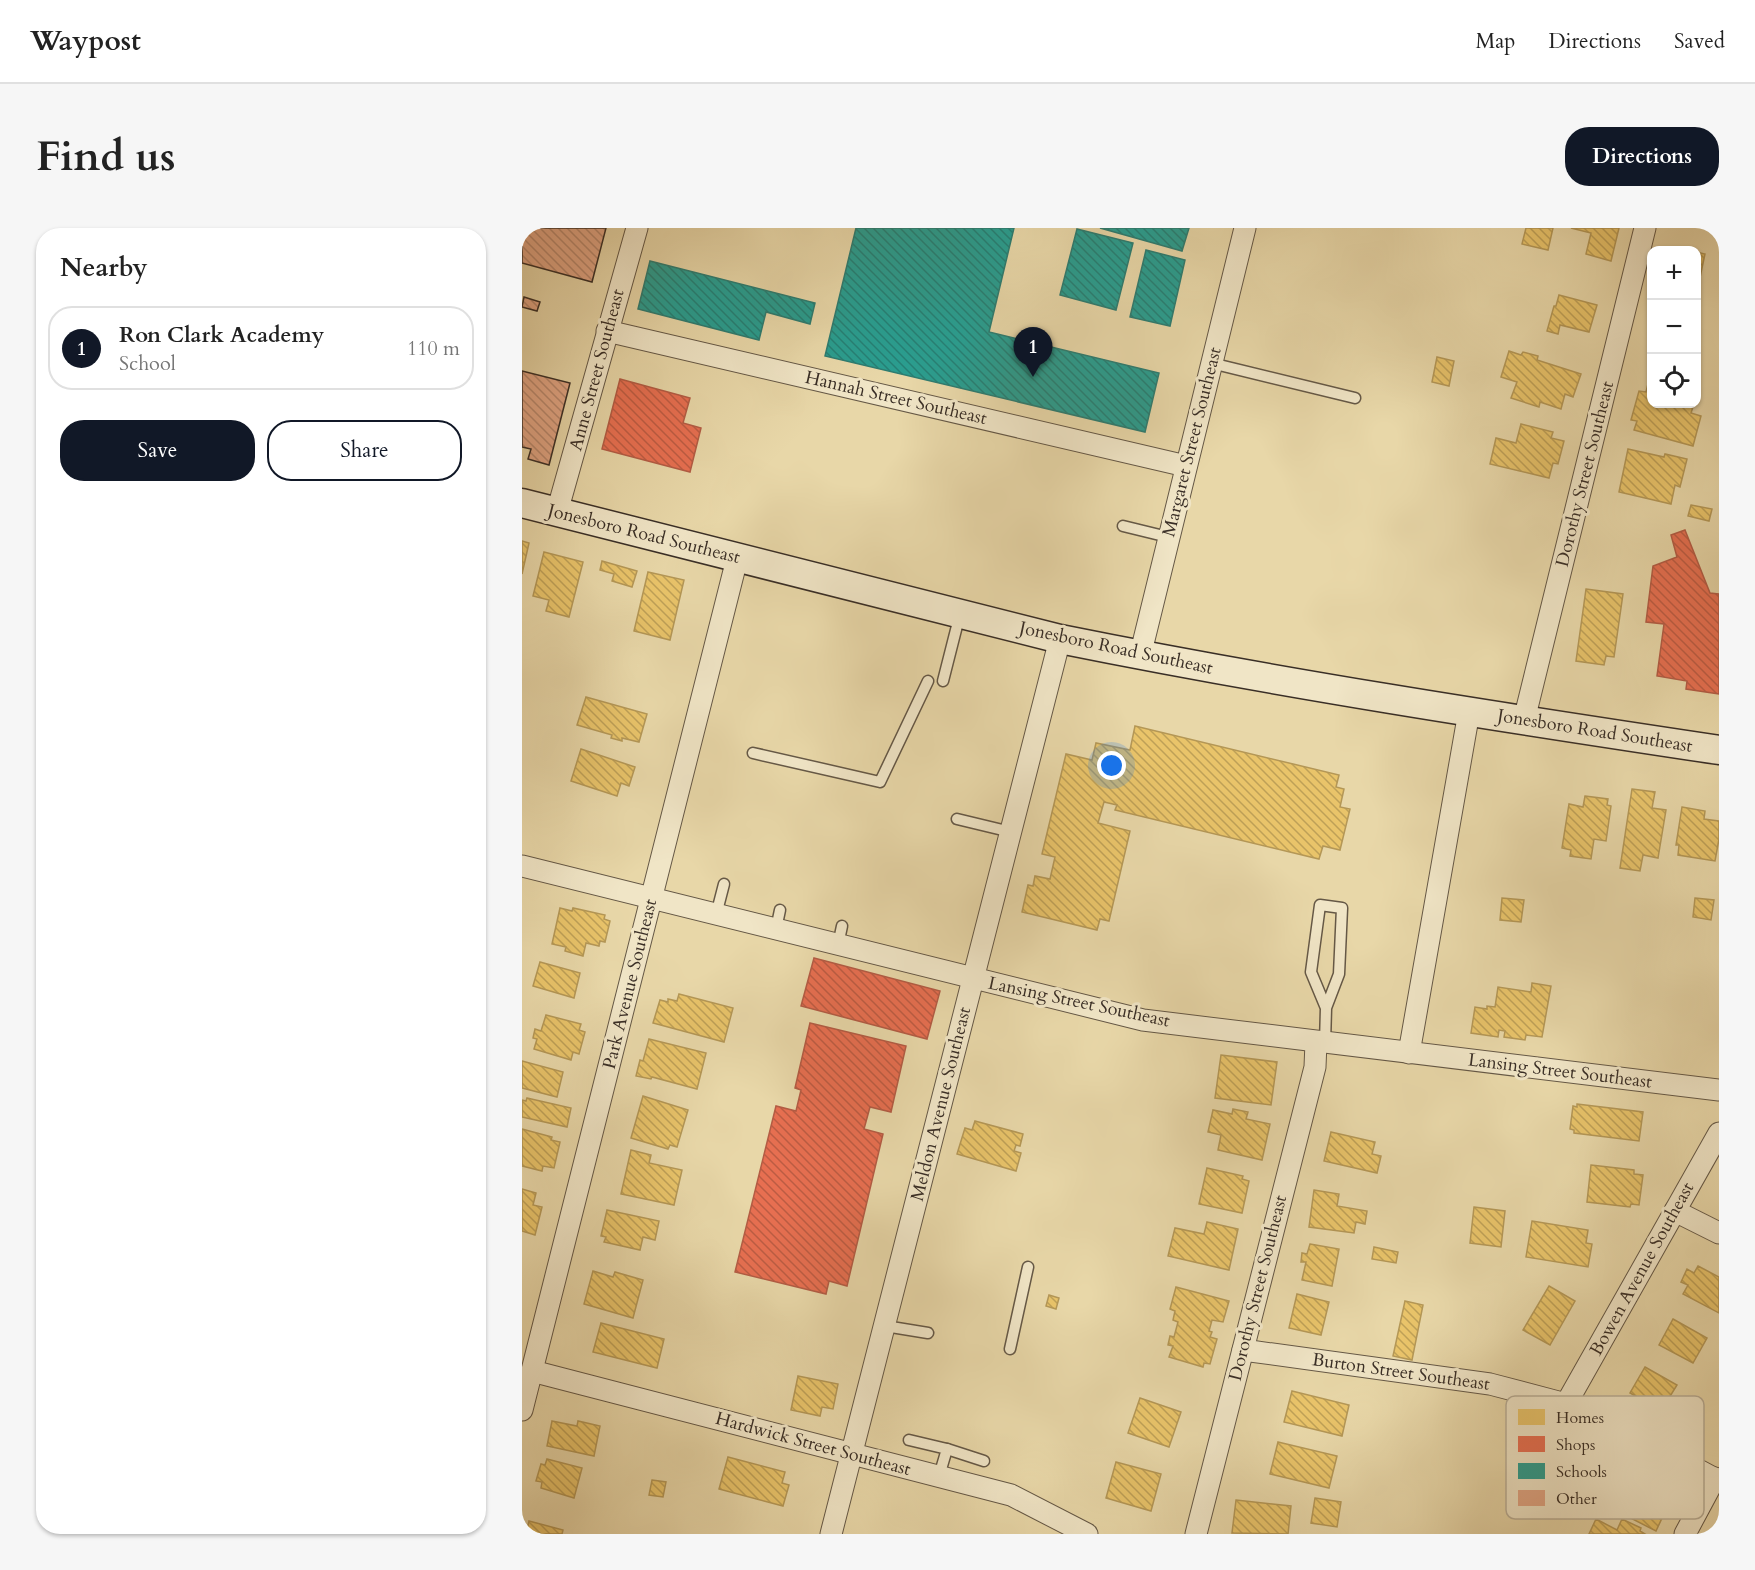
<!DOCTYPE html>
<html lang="en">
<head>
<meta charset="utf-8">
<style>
	:root { --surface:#fff; --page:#f6f6f6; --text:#222; --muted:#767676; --line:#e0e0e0; --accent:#111827 }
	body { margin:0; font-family:Cardo,serif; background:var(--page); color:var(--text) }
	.controls { position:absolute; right:18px; top:18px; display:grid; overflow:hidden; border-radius:12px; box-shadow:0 2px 4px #0004 }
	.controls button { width:54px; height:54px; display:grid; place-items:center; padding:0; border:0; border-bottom:2px solid var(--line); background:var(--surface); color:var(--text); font:30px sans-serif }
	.you { position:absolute; left:590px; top:538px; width:21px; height:21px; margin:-15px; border:4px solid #fff; border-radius:50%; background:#1a73e8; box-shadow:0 0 0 9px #1a73e833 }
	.badge { display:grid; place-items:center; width:39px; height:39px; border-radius:50%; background:var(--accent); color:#fff; font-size:20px; font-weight:700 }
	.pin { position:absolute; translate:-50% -50px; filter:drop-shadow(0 2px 3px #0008) }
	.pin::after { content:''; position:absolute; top:32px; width:21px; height:18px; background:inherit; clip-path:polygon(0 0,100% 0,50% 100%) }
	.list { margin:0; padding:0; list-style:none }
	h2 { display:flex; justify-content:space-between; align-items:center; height:78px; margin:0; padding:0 24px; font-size:26px }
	h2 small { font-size:20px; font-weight:400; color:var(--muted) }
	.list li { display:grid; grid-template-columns:39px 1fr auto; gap:18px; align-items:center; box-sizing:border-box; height:84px; margin:0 12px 12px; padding:0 12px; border:2px solid var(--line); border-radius:24px }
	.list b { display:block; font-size:22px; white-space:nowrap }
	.list p { margin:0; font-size:20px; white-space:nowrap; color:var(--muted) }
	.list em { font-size:20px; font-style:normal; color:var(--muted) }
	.actions { display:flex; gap:12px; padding:18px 24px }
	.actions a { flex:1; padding:14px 0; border:2px solid var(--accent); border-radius:24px; text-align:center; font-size:21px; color:var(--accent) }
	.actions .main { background:var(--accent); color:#fff }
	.icon { flex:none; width:33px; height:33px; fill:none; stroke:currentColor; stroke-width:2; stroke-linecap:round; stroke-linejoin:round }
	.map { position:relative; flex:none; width:1197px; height:1306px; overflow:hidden; border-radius:24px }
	header { display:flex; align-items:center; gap:36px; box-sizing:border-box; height:84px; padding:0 30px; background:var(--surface); border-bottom:2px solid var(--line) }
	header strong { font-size:28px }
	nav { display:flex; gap:33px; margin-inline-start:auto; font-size:21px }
	.intro { display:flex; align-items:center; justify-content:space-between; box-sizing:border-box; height:144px; padding:0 36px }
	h1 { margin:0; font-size:42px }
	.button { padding:15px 27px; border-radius:24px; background:var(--accent); color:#fff; font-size:21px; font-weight:700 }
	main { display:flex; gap:36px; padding:0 36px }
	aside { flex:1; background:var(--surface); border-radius:24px; box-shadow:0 2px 4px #0004 }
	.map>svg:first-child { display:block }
</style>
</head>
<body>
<header>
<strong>Waypost</strong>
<nav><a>Map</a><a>Directions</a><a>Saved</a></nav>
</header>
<div class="intro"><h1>Find us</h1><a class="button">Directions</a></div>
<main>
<aside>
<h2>Nearby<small></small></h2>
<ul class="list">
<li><span class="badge">1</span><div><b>Ron Clark Academy</b><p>School</p></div><em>110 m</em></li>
</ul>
<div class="actions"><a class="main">Save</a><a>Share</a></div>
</aside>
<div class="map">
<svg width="1197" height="1306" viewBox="0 0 1197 1306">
	<defs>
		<pattern id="homes-back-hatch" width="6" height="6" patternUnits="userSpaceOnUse" patternTransform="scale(1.5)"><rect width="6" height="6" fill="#e9c46a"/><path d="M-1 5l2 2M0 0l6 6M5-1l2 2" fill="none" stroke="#bea057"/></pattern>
		<pattern id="shops-back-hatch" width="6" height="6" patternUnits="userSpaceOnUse" patternTransform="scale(1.5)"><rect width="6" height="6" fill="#e76f51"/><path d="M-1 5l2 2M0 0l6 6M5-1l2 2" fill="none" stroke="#bc5c43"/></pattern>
		<pattern id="schools-back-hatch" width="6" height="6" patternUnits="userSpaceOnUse" patternTransform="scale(1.5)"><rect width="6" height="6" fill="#2a9d8f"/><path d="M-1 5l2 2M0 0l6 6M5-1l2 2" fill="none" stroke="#258075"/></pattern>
		<pattern id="building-back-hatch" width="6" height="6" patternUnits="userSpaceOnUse" patternTransform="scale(1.5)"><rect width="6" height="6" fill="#e1a584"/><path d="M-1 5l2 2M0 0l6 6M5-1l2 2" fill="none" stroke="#b7876c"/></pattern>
	</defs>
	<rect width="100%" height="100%" fill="#e8d7a8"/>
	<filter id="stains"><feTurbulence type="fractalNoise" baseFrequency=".00333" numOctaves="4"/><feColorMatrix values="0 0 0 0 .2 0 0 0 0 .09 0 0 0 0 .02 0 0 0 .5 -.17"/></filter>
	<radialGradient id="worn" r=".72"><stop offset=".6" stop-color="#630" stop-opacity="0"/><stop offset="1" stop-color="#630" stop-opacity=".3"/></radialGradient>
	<g fill="url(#homes-back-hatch)" stroke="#b49756" stroke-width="1.5">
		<path d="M1004,0h27l-5,22 -26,-6z"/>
		<path d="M1049,0h48l-8,33 -25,-7 5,-21z"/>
		<path d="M1174,24l9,2 -9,42z"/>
		<path d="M1037,67l38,10 -8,27 -29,-7 -2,9 -11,-3 7,-25h2z"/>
		<path d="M987,123l12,4 2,-3 15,4 -1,4 44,14 -8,23 -8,-3 -4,15 -21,-7 -1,5 -28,-9 6,-16 -16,-5z"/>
		<path d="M915,129l17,4 -5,25 -17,-4z"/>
		<path d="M1126,156l4,1v19h42l-3,9 10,3 -8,30 -59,-16 3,-9 -6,-1 8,-29 7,1z"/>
		<path d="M999,196l32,8 -2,6 13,3 -6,23 -5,-1 -4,15 -59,-14 6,-26 20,5z"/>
		<path d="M1106,221l36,8 1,-3 22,5 -7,28 -5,-2 -4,19 -52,-12z"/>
		<path d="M1169,277l21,4 -3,12 -21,-5z"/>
		<path d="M0,313l7,2 -7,31z"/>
		<path d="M22,324l39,10 -14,55 -23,-6 3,-11 -16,-4z"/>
		<path d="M80,333l35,10 -5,16 -20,-6 2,-7 -14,-4z"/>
		<path d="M126,344l36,8 -14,60 -36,-9z"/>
		<path d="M1064,361l37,5 -9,63 -8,-1 -2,9 -28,-4z"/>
		<path d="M64,469l61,17 -8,28 -17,-4v3l-11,-3 1,-3 -35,-10z"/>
		<path d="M613,498l204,49 -3,12 8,2 -4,18 10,2 -10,41 -17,-4 -4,13 -204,-49 2,-5 -13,-3 -6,21 32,8 -21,90 -9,-2 -3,11 -75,-18 6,-27 5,1 2,-10 15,3 5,-22 -13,-3 24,-100 26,6 4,-17 34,7z"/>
		<path d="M59,521l54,18 -6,19 -8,-3 -4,13 -46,-15z"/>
		<path d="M1110,561l23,3 -3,16 14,2 -8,48 -15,-3 -3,16 -20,-3z"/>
		<path d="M1063,568l23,3 -1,6 4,1 -5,35 -12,-2 -3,20 -21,-3 1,-6 -9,-2 7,-44 14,3z"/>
		<path d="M1160,579l23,4 -1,8 15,2v18l-4,22 -37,-6 1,-10h-3z"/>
		<path d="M980,670l22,2 -3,22 -21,-2z"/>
		<path d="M1173,670l19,2 -3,20 -18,-3z"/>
		<path d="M38,680l12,3 1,-3 32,7 -1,4 6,2 -5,21 -5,-1 -1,5 -13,-3 -3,13 -18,-5 1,-4 -14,-3z"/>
		<path d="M18,734l40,11 -6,25 -41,-12z"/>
		<path d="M1010,755l19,3 -9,51 -16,-2 -1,5 -21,-3 1,-6 -6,-1 -1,7 -27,-4 4,-26 12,2v-3l8,1 3,-20 33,5z"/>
		<path d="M157,766l54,14 -9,34 -71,-19 7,-23 8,2v-3l9,2z"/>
		<path d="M24,787l35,9 -2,6 6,2 -6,22 -6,-2 -2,8 -37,-11 3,-10 -4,-1 2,-9 6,2z"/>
		<path d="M127,811l57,14 -9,36 -45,-12 -1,2 -15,-3 4,-16 3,1z"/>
		<path d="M699,827l56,7 -6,43 -56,-7z"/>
		<path d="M0,833l41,11 -6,25 -35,-9z"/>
		<path d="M121,868l45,14 -11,37 -7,-2 -2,4 -37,-11z"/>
		<path d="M5,870l44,10 -4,19 -45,-10v-17l4,1z"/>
		<path d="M1055,876l66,8 -4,29 -65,-8v-3l-4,-1 3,-23 4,1z"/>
		<path d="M711,881l15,3 -2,7 24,5 -8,36 -44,-10 3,-15 -13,-3 5,-22 19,4z"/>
		<path d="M453,893l48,13 -3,12 -4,-1 -2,6 7,2 -5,18 -59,-17 8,-26 7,2z"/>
		<path d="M0,901l30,8 -1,3 9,2 -6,26 -11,-2 -1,5 -20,-5z"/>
		<path d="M809,904l44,10 -3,12 9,2 -4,17 -53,-12z"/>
		<path d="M109,922l20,5 -2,8 33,7 -8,35 -53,-11z"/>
		<path d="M1069,937l43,5v4l9,1 -4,30 -8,-1 -1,3 -43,-5z"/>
		<path d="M685,940l36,8 -1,3 7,2 -7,32 -43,-9z"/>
		<path d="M0,961l14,4 -3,12 9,2 -7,28 -13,-4z"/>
		<path d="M792,962l25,4 -2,12 30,5 -2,13 -9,-2 -2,11 -45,-6z"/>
		<path d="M952,979l31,4 -4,36 -31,-4z"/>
		<path d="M85,982l52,11 -4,19 -12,-3 -3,13 -36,-8 2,-5 -5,-1z"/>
		<path d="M1010,993l56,9 -2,13 6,1 -4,23 -62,-10z"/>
		<path d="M685,994l31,7 -9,41 -61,-14 7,-28 29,6z"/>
		<path d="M788,1016l29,5 -7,37 -30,-6 4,-18h-5l1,-9 5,1z"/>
		<path d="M852,1019l24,5 -2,11 -24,-4z"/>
		<path d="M1176,1038l21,11v36l-36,-19 5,-9 -7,-3 6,-13 7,4z"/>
		<path d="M71,1043l20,6 2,-5 28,8 -10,38 -49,-14z"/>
		<path d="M1027,1058l26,15 -25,44 -27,-15z"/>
		<path d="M654,1059l53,14 -6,21 -11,-2 -3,11 3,1 -2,5 7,2 -7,25 -6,-1 -1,4 -34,-10 4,-11 -5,-1 2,-9 4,1 4,-15 -5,-2 2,-9 -5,-2z"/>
		<path d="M775,1066l32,8 -8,33 -32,-7z"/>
		<path d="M527,1067l10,3 -3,11 -10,-3z"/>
		<path d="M883,1073l18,4 -11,55 -19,-4z"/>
		<path d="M1151,1091l34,19 -14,25 -34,-18z"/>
		<path d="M79,1095l63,16 -7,29 -64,-16z"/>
		<path d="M1123,1139l32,18 -16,26 -31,-18z"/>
		<path d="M276,1148l40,8 -5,25 -11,-2 -2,9 -29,-6z"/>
		<path d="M770,1163l57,14 -7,31 -58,-14z"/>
		<path d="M618,1170l41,14 -12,35 -41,-14z"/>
		<path d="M30,1193l25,5 1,-5 22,5 -6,30 -47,-10z"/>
		<path d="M756,1214l59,14 -8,32 -59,-14z"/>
		<path d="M206,1229l57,15 -3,11 7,2 -6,21 -64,-17z"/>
		<path d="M25,1231l35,9 -8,30 -33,-10 1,-6 -6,-1 5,-17 4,1z"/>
		<path d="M594,1234l45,12 -10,37 -45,-13z"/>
		<path d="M130,1252l14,2 -3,15 -14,-2z"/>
		<path d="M1095,1264l46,24 -7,15 -47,-24z"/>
		<path d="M793,1270l26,4 -4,25 -26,-4z"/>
		<path d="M714,1272l55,6 -3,28 -56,-1z"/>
		<path d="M1074,1291l21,11 5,-11 19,9 -1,3 5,3h-56z"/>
		<path d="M7,1293l34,9 -1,4h-36z"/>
	</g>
	<g fill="url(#shops-back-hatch)" stroke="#b35c44" stroke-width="1.5">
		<path d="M98,151l70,19 -7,25 18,5 -11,44 -88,-23z"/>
		<path d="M1163,302l25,63 9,1v100l-33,-5 1,-8 -30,-5 7,-52 -18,-2 7,-56 24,-9 -6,-22z"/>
		<path d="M292,730l126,33 -13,48 -126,-33z"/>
		<path d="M288,795l96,23 -15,66 -21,-5 -6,22 19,5 -36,152 -18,-5 -3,13 -91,-22 41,-166 20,5 5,-21 -6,-2z"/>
	</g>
	<g fill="url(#schools-back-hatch)" stroke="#2e7c70" stroke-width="1.5">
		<path d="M334,0h158l-25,104 170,41 -14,59 -320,-76z"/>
		<path d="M578,0h89l-7,23z"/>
		<path d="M555,1l56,14 -17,67 -56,-15z"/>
		<path d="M624,22l39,10 -15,66 -40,-9z"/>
		<path d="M128,33l165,42 -5,21 -44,-12 -7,28 -121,-31z"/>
	</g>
	<g fill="url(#building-back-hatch)" stroke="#392e26" stroke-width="1.5">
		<path d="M0,0h84l-14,54 -70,-19z"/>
		<path d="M2,69l16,5 -3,9 -15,-4z"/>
		<path d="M0,143l48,12 -21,82 -21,-6 3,-10 -9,-2z"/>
	</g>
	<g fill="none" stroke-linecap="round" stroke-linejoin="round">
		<g stroke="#655846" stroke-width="13">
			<g id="service">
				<path d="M689,135l144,35"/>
				<path d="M601,298l45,11"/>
				<path d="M421,453l17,-67"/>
				<path d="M231,525l127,29 48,-101"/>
				<path d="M435,591l54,13"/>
				<path d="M194,687l8,-31"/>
				<path d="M254,701l4,-19"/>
				<path d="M316,717l4,-19"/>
				<path d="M803,815l1,-35 13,-34 3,-66 -22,-3 -9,67 15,36"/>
				<path d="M363,1098l43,7"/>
				<path d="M488,1121l18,-82"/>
				<path d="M387,1212l38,9 -8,27"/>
				<path d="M425,1221l37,12"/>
			</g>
		</g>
		<g stroke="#655846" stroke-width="23">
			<g id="minor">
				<path d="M85,103l579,135"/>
				<path d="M35,284l80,-284"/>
				<path d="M618,428l105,-428"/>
				<path d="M1002,492l121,-492"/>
				<path d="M0,638l621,154 576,70"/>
				<path d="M887,825l60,-341"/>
				<path d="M1153,983l44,22"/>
				<path d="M721,1122l247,34 76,20 48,21 105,56"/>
				<path d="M10,1143l479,124 76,39"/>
				<path d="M1044,1176l153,-271"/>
				<path d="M0,1182l215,-851"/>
				<path d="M309,1306l229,-895"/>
				<path d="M674,1306l119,-467 1,-25"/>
				<path d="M1163,1306l30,-56"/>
			</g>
		</g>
		<g stroke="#392e26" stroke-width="31">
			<path id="secondary" d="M0,275l538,136c218,44 439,78 659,111"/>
		</g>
		<use href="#service" stroke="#f0e5c6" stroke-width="10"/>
		<use href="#minor" stroke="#f0e5c6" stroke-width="21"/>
		<use href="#secondary" stroke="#f0e5c6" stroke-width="28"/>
	</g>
	<g text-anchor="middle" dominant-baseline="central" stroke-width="6" stroke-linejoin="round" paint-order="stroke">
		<g font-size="18" fill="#392e26" stroke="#f0e5c6">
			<text transform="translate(75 142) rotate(-75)">Anne Street Southeast</text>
			<text transform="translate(374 170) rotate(13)">Hannah Street Southeast</text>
			<text transform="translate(670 214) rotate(-76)">Margaret Street Southeast</text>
			<text transform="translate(1063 246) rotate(-76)">Dorothy Street Southeast</text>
			<text transform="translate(122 306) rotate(14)">Jonesboro Road Southeast</text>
			<text transform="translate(594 420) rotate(12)">Jonesboro Road Southeast</text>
			<text transform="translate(1073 503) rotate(9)">Jonesboro Road Southeast</text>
			<text transform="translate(108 756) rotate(-76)">Park Avenue Southeast</text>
			<text transform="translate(557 774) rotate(12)">Lansing Street Southeast</text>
			<text transform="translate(1038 843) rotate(7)">Lansing Street Southeast</text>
			<text transform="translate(419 876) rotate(-76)">Meldon Avenue Southeast</text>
			<text transform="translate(1120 1041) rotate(-61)">Bowen Avenue Southeast</text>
			<text transform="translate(736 1060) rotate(-76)">Dorothy Street Southeast</text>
			<text transform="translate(879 1144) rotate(8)">Burton Street Southeast</text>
			<text transform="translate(291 1216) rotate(15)">Hardwick Street Southeast</text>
		</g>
	</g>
	<rect x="984" y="1168" width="198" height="123" rx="9" fill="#f0e5c6" stroke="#b9ae96" stroke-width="1.5"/>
	<rect x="996" y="1181" width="27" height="16" fill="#e9c46a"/>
	<rect x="996" y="1208" width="27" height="16" fill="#e76f51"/>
	<rect x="996" y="1235" width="27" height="16" fill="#2a9d8f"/>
	<rect x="996" y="1262" width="27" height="16" fill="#e1a584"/>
	<g font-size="16" fill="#392e26">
		<text x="1034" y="1195">Homes</text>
		<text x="1034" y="1222">Shops</text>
		<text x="1034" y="1249">Schools</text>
		<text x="1034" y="1276">Other</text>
	</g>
	<rect width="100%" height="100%" filter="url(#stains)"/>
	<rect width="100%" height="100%" fill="url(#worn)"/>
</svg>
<div class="controls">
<button>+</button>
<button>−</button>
<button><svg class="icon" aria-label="locate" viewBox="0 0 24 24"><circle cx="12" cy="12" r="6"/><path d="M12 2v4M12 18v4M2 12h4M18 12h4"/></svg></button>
</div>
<div class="you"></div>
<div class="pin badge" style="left:511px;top:149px">1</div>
</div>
</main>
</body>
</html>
